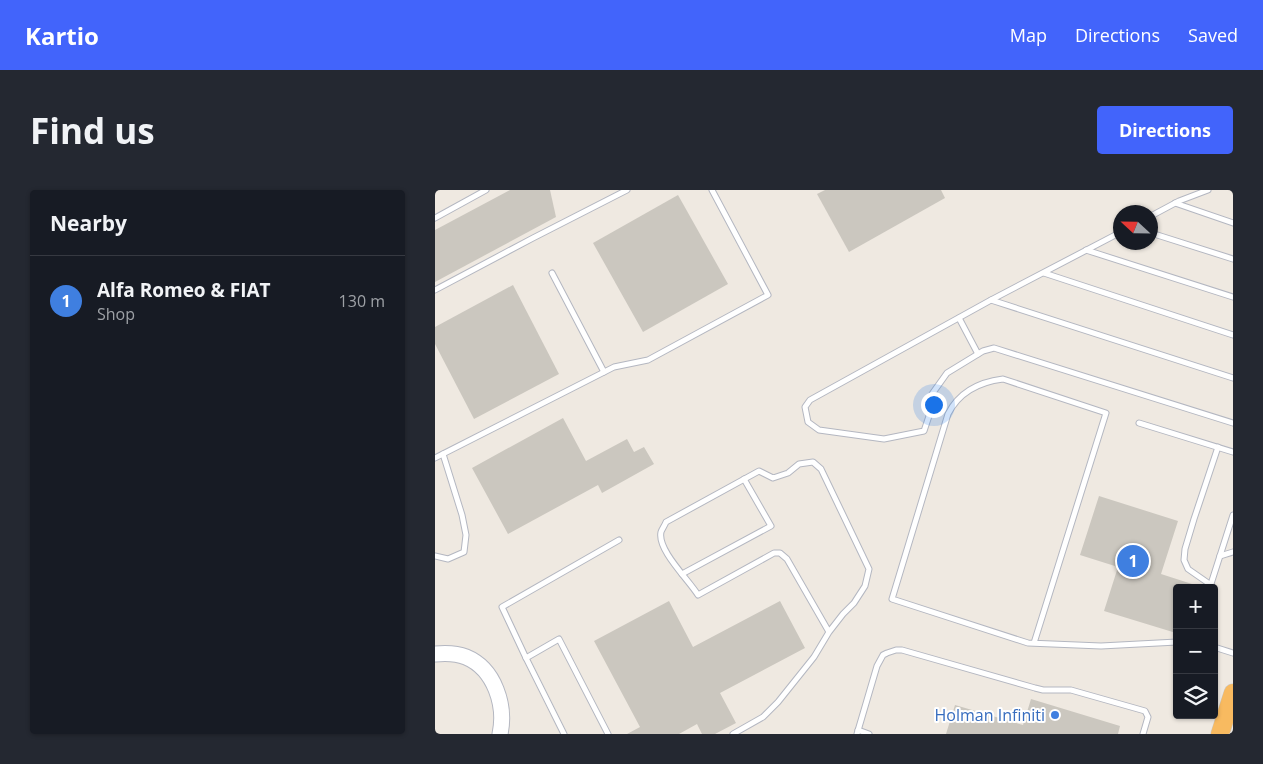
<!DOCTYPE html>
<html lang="en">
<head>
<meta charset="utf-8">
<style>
	:root { --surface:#171b24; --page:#242831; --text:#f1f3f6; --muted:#9ea1a6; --line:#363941; --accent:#4264fb }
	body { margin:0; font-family:"Open Sans",sans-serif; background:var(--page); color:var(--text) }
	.controls { position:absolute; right:15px; bottom:15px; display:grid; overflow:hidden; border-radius:5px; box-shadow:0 1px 4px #0004 }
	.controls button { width:45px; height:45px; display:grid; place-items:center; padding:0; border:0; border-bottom:1px solid var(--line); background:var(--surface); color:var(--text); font:25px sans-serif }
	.compass { position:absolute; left:678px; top:15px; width:45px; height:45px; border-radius:50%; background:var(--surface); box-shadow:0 1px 4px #0004; rotate:292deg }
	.you { position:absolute; left:498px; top:214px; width:18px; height:18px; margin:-12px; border:4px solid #fff; border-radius:50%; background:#1a73e8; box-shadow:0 0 0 8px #1a73e833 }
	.badge { display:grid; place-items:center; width:32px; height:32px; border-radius:50%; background:var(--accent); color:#fff; font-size:16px; font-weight:700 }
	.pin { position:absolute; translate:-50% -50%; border:2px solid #fff; box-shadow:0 1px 5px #0006 }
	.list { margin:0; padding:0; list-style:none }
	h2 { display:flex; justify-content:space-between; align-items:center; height:65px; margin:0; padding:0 20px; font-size:21px }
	h2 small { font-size:16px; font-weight:400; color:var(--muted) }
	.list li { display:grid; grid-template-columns:32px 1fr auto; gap:15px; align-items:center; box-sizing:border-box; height:90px; padding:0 20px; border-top:1px solid var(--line) }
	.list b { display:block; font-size:19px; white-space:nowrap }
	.list p { margin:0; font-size:16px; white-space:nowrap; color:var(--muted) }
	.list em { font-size:16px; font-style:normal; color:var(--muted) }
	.icon { flex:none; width:28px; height:28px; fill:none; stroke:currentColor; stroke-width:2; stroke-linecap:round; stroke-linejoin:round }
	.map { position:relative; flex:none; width:798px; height:544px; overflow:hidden; border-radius:5px }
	header { display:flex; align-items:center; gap:30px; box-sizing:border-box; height:70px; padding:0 25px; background:var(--accent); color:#fff }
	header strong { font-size:24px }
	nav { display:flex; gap:28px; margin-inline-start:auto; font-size:18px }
	.intro { display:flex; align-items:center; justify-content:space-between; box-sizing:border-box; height:120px; padding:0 30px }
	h1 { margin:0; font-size:35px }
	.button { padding:12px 22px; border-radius:5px; background:var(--accent); color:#fff; font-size:18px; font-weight:700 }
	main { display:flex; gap:30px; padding:0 30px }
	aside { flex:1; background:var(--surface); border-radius:5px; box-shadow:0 1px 4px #0004 }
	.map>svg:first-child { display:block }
</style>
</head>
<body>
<header>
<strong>Kartio</strong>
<nav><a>Map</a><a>Directions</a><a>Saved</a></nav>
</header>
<div class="intro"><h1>Find us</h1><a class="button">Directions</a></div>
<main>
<aside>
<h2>Nearby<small></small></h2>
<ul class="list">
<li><span class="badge" style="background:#3f7fe0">1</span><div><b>Alfa Romeo &amp; FIAT</b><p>Shop</p></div><em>130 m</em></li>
</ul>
</aside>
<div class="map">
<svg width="798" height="544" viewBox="0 0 798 544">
	<rect width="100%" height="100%" fill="#efe9e1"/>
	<g fill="#cbc7bf">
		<path d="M75,0h40l6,27 -121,65v-52z"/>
		<path d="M390,0h116l4,8 -96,54 -32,-58z"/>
		<path d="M243,5l50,89 -85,48 -50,-89z"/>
		<path d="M78,95l46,89 -85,45 -39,-75v-17z"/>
		<path d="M128,228l23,43 41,-22 7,13 10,-5 10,17 -52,29 -4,-8 -90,49 -36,-66z"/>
		<path d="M664,306l79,25 -17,53 31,10 -2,4h-13l-1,45 -72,-22 14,-44 -38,-12z"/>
		<path d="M234,411l24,46 87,-46 25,47 -85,45 16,30 -21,11h-13l-5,-10 -18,10h-52l13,-7 -46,-86z"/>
		<path d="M596,509l89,27 -2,8h-172l9,-29 68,20z"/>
	</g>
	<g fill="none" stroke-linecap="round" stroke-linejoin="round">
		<g stroke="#b4b7c1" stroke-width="7">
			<g id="service">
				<path d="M740,13l58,20"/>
				<path d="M716,26l28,-15 29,-11"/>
				<path d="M0,28l51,-28"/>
				<path d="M686,42l-130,68 -181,100 -5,7 3,15 11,8 65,9 40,-8 5,-15 3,-22 15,-21 36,-22 11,-3 239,75"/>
				<path d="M716,43l82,26"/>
				<path d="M651,60l147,47"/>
				<path d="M117,83l52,99"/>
				<path d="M609,83l189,62"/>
				<path d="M0,100l98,-52 94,-48"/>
				<path d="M556,110l242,78"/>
				<path d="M524,128l19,36"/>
				<path d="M704,233l94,29"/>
				<path d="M0,268l179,-91 34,-7 120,-65 -56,-105"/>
				<path d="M0,366l13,3 16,-7 2,-17 -4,-20 -19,-61"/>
				<path d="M785,366l13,-4"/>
				<path d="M247,384l89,-48 -27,-47"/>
				<path d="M776,395l-23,-16 -4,-9 1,-11 9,-30 24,-72"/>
				<path d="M775,397l23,-72"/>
				<path d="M599,453l72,-230 -103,-34c-24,3 -44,13 -55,35l-56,185 136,44 73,3 76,-4"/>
				<path d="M779,457l19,6"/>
				<path d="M91,468l38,76"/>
				<path d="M423,540l11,4"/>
				<path d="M173,544l-49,-95 -33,19 -24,-51 117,-67"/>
				<path d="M298,544l30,-17 15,-15 36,-45 15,-25 14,-18 11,-11 11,-17 4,-17 -48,-100 -8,-7 -14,2 -11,9 -15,5 -14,-7 -93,51c-1,3 -4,7 -5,10 -4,18 28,48 37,63l76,-42h6l7,6 42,73"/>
				<path d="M422,544l20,-68 6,-11 4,-2 9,-3h6l133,38 8,2h28l74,21 3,6 -5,17"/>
			</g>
		</g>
		<g stroke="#b4b7c1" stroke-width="17">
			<path id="secondary" d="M0,464c10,-1 21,-1 31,3 29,12 40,49 34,77"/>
		</g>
		<g stroke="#c9c9c9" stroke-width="19">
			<path id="trunk" d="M785,544l13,-41"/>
		</g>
		<use href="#service" stroke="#fff" stroke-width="5"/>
		<use href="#secondary" stroke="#fff" stroke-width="15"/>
		<use href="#trunk" stroke="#f8ba60" stroke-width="18"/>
	</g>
	<circle fill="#3f7fe0" stroke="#fff" stroke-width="2" cx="620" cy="525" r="5"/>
	<g text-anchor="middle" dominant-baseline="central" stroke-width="4" stroke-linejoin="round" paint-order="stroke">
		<g font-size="16" fill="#366cbe" stroke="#fff" text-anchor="end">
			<text x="610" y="525">Holman Infiniti</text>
		</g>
	</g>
</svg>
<div class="controls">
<button>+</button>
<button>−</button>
<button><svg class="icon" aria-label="layers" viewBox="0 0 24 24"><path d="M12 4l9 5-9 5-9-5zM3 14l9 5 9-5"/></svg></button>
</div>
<svg class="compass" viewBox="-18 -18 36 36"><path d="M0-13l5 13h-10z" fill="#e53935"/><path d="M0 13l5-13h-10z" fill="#9ea1a6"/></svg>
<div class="you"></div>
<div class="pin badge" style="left:698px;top:371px;background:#3f7fe0">1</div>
</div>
</main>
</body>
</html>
